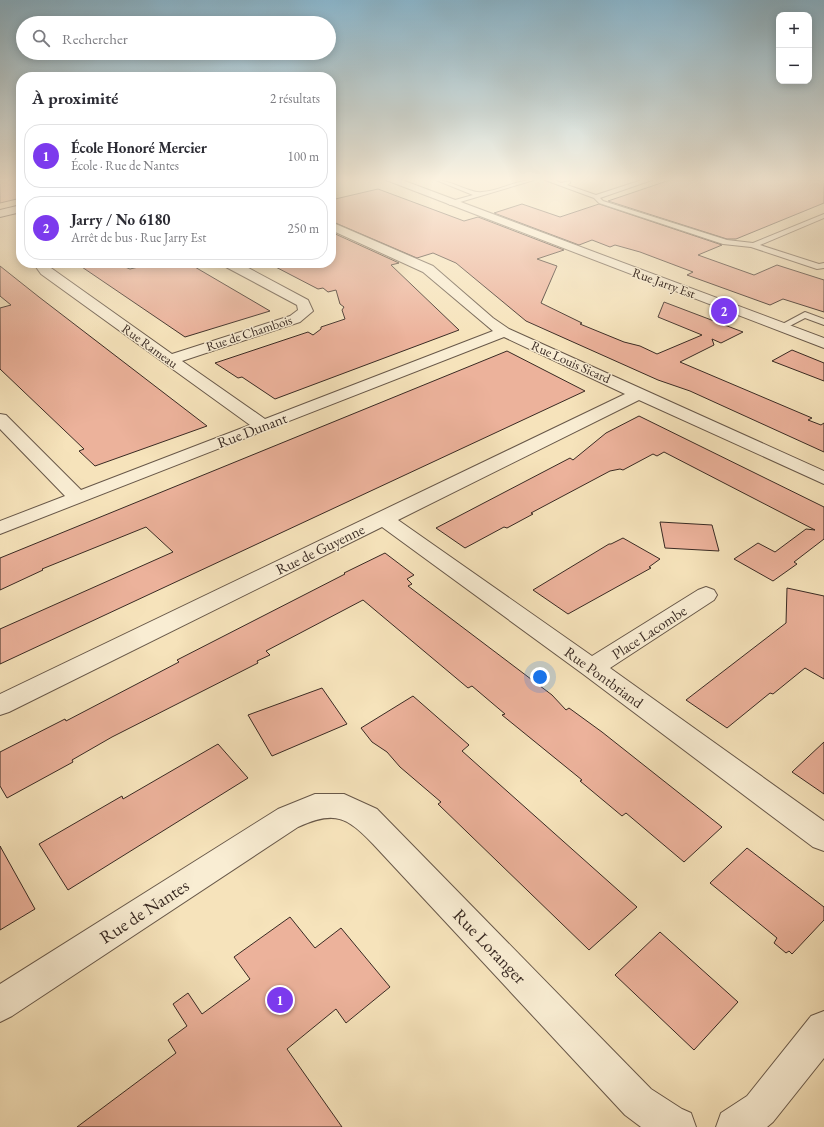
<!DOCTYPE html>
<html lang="fr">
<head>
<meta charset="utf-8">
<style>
	:root { --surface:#fff; --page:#f2f2f3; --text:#2b2b33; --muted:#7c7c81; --line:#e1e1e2; --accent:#7c3aed }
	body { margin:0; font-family:"EB Garamond",serif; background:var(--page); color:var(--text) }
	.controls { position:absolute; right:12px; top:12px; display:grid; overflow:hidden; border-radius:8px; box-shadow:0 2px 10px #0003 }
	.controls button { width:36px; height:36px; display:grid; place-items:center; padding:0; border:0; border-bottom:1px solid var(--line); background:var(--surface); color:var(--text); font:20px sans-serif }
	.you { position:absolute; left:540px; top:677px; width:14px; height:14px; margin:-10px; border:3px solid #fff; border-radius:50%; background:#1a73e8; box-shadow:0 0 0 6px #1a73e833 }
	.badge { display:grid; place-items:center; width:26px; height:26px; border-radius:50%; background:var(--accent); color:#fff; font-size:13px; font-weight:700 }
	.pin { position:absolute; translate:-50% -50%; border:2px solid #fff; box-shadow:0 1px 4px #0006 }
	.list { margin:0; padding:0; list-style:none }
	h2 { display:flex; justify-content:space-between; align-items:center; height:52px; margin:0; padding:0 16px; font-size:17px }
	h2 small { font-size:13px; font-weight:400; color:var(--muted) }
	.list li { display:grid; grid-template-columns:26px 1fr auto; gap:12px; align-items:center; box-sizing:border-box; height:64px; margin:0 8px 8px; padding:0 8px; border:1px solid var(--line); border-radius:16px }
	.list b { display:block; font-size:15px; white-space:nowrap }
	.list p { margin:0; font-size:13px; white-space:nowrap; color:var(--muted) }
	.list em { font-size:13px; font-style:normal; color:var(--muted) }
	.icon { flex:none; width:22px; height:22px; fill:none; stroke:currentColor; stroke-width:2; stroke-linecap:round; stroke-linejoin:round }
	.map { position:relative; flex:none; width:824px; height:1127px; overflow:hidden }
	.search { position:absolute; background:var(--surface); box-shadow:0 2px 10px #0003; left:16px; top:16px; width:320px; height:44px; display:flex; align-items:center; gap:10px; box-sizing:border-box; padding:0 14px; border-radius:22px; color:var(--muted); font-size:15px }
	.panel { position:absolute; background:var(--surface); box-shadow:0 2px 10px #0003; left:16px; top:72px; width:320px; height:196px; border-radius:16px }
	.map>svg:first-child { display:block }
</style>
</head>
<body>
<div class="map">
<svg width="824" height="1127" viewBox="0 0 824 1127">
	<rect width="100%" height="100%" fill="#f6e3bb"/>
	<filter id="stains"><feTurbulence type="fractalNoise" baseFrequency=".005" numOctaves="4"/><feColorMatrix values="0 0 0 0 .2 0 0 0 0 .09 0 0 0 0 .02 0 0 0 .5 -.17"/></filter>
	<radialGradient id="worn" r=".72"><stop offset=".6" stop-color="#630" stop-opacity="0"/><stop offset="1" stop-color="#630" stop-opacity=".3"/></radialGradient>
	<g fill="#ecb29b" stroke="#392a23">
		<path d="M0,180h21v18l-21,5z"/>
		<path d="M670,180h154v23l-88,36h-9l-119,-38z"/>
		<path d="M378,189l86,32 14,-4 86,33 -27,9 20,7 -16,37 41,20 -2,1 44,18 16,4 17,8 45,-19 -44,-18 6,-15 79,30 -22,11 -9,-4 2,6 -34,17 132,56 -4,2 13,5 3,-2v29l-134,-61 -32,-11 -132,-59 -70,-58 -23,-10 -16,5 -86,-37v-21z"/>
		<path d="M522,204l38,13 39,-13 123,41 -24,10 56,20 23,-10 47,15v32l-41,-13 -13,6 -83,-30 6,-3 -53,-20 -25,-7 -5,2 -18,-7 -13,5 -85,-32z"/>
		<path d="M331,232l68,31 -8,2 68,65 -184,69 -33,-22 -4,1 -23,-15 93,-31 5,3 8,-6v-2l24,-8 -3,-9 2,-3 -4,-3 -4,-14 -8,2 -5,-4 -5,1 -50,-26h63z"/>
		<path d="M76,263h39l15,6 25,-6h33l82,48 -85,26z"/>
		<path d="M0,266l39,31 168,129 -112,40 -16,-15 5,-2 -84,-80v-61l11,-3 -11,-9z"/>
		<path d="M792,350l32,13v18l-52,-20z"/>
		<path d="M507,351l78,40 -585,273v-35l173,-77 -27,-25 -104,42 1,1 -43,20v-32z"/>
		<path d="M639,416l185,91v32l-30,23 3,2 -24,17 -39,-22 24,-16 17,9 31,-23 9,1 -151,-78 -7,4 -4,-2 -30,16 -3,-1 -10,2 -79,42 2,1 -26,14 -3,-1 -39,21 -29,-20 134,-70 3,2 33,-27z"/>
		<path d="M660,522l52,3 7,26 -54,-3z"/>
		<path d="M623,538l37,21 -11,8 2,1 -83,46 -35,-24 76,-46h2z"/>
		<path d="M385,553l29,22 -7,4 5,5 -4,2 144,109 14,15 3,-2 33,24 120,95 -38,35 -58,-49 -4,3 -42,-35 2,-1 -80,-65 3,-1 -33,-28 -4,2 -105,-88 -97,51 4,4 -13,6 1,2 -146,74 -40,23 1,2 -66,36 -7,-12v-34l65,-33 1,2 113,-59 -2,-2 168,-86 -1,-1z"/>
		<path d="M787,588l37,8v83l-19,-11 -32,26 -3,-1 -43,35 -41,-28 100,-77z"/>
		<path d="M322,688l25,36 -75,32 -24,-41z"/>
		<path d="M413,696l56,49 -7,6 175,156 -48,43 -151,-146 3,-2 -41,-35 -13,-15 -15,-10 -11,-14z"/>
		<path d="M824,742v52l-32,-22z"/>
		<path d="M218,744l30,34 -180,112 -29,-46 83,-48 1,3z"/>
		<path d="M0,846l35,63 -35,21z"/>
		<path d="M747,848l77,59v13l-32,34 -3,-3 -3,2 -12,-10 3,-5 -67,-55z"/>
		<path d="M290,917l25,31 26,-20 49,59 -44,36 -10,-14 -49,40 55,78h-265l99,-74 -8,-13 19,-14 -14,-22 15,-11 14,21 48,-35 -16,-22z"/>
		<path d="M660,932l78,70 -44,48 -79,-75z"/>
	</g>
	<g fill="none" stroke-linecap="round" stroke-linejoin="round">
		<g stroke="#685849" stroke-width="2">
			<g id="service">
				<path d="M436,180c15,0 35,14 46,12 18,-1 33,-12 52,-12l-84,25 -3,-2 1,-1 25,-7z"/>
				<path d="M545,180h10l6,3 9,-2v2l-3,2 29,10 46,-15h10l-52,18 3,3 124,39 26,3 71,-29v4l-64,27 59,19 5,-1v5l-7,1 -66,-22 -28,-3 -124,-41 -5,-5z"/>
				<path d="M805,312l19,7v6l-19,-7 -21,11 -3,1 -4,-3z"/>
			</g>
		</g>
		<g stroke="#685849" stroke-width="2">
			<g id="minor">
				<path d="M331,222l102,44 60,52 16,11 315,142v13l-185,-84 -241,120 194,136 106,-66 8,-3 8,3 3,5 -3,5 -104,68 214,153v30l-11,-4 -230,-173 -201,-147 -373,185 -9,3v-21l625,-300 -121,-57 -504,197v-13l65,-25 -65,-67v-15l6,1 75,75 169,-65 -209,-151 -5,-7 2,-4h14l-1,5 121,86 118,-38 8,-6 -1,-5 -73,-39 -2,-3h17l69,37 5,11 -13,11 -118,39 83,58 228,-88 -70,-59 -92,-42z"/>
				<path d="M315,794h29l33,15 274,280 31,20 9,4 5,14h-55l-16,-12 -252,-271c-26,-27 -38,-34 -75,-17l-286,189 -12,6v-38l278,-175z"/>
				<path d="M824,1011v47l-51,64 -6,5h-51l5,-14 26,-17 64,-80z"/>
			</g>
		</g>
		<g stroke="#685849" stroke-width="2">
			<path id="tertiary" d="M386,180h16l422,158v10z"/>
		</g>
		<g stroke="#392a23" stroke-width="2">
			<path id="secondary" d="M21,205v7l-21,5v-7z"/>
		</g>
		<use href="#service" fill="#f9edd3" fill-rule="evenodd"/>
		<use href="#minor" fill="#f9edd3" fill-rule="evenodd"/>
		<use href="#tertiary" fill="#f9edd3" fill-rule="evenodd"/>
		<use href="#secondary" fill="#f9edd3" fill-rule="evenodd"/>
	</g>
	<linearGradient id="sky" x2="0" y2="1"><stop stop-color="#8ab8d0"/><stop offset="0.53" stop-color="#fbf2e0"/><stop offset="1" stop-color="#fbf2e0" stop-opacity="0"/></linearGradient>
	<rect width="824" height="338" fill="url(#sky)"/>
	<g text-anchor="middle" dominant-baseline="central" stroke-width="3" stroke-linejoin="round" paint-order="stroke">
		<g font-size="13" fill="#392a23" stroke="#f9edd3">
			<text transform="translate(664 283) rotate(20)">Rue Jarry Est</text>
			<text transform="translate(249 333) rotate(-18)">Rue de Chambois</text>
			<text transform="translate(150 346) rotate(36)">Rue Rameau</text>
			<text transform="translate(571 362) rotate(24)">Rue Louis Sicard</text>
		</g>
		<g font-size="15" fill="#392a23" stroke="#f9edd3">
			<text transform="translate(252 430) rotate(-21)">Rue Dunant</text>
			<text transform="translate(320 549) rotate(-26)">Rue de Guyenne</text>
			<text transform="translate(649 632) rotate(-33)">Place Lacombe</text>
			<text transform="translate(604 677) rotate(36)">Rue Pontbriand</text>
		</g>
		<g font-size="18" fill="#392a23" stroke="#f9edd3">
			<text transform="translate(144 911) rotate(-33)">Rue de Nantes</text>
			<text transform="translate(490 946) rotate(46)">Rue Loranger</text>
		</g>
	</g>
	<rect width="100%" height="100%" filter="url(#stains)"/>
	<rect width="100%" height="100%" fill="url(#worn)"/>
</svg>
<div class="controls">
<button>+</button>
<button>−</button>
</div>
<div class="you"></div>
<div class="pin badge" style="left:280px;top:1000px">1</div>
<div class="pin badge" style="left:724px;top:311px">2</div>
<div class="search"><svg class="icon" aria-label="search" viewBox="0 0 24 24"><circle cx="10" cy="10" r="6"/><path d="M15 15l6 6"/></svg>Rechercher</div>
<section class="panel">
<h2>À proximité<small>2 résultats</small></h2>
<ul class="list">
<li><span class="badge">1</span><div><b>École Honoré Mercier</b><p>École · Rue de Nantes</p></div><em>100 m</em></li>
<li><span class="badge">2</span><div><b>Jarry / No 6180</b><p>Arrêt de bus · Rue Jarry Est</p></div><em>250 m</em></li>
</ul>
</section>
</div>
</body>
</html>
